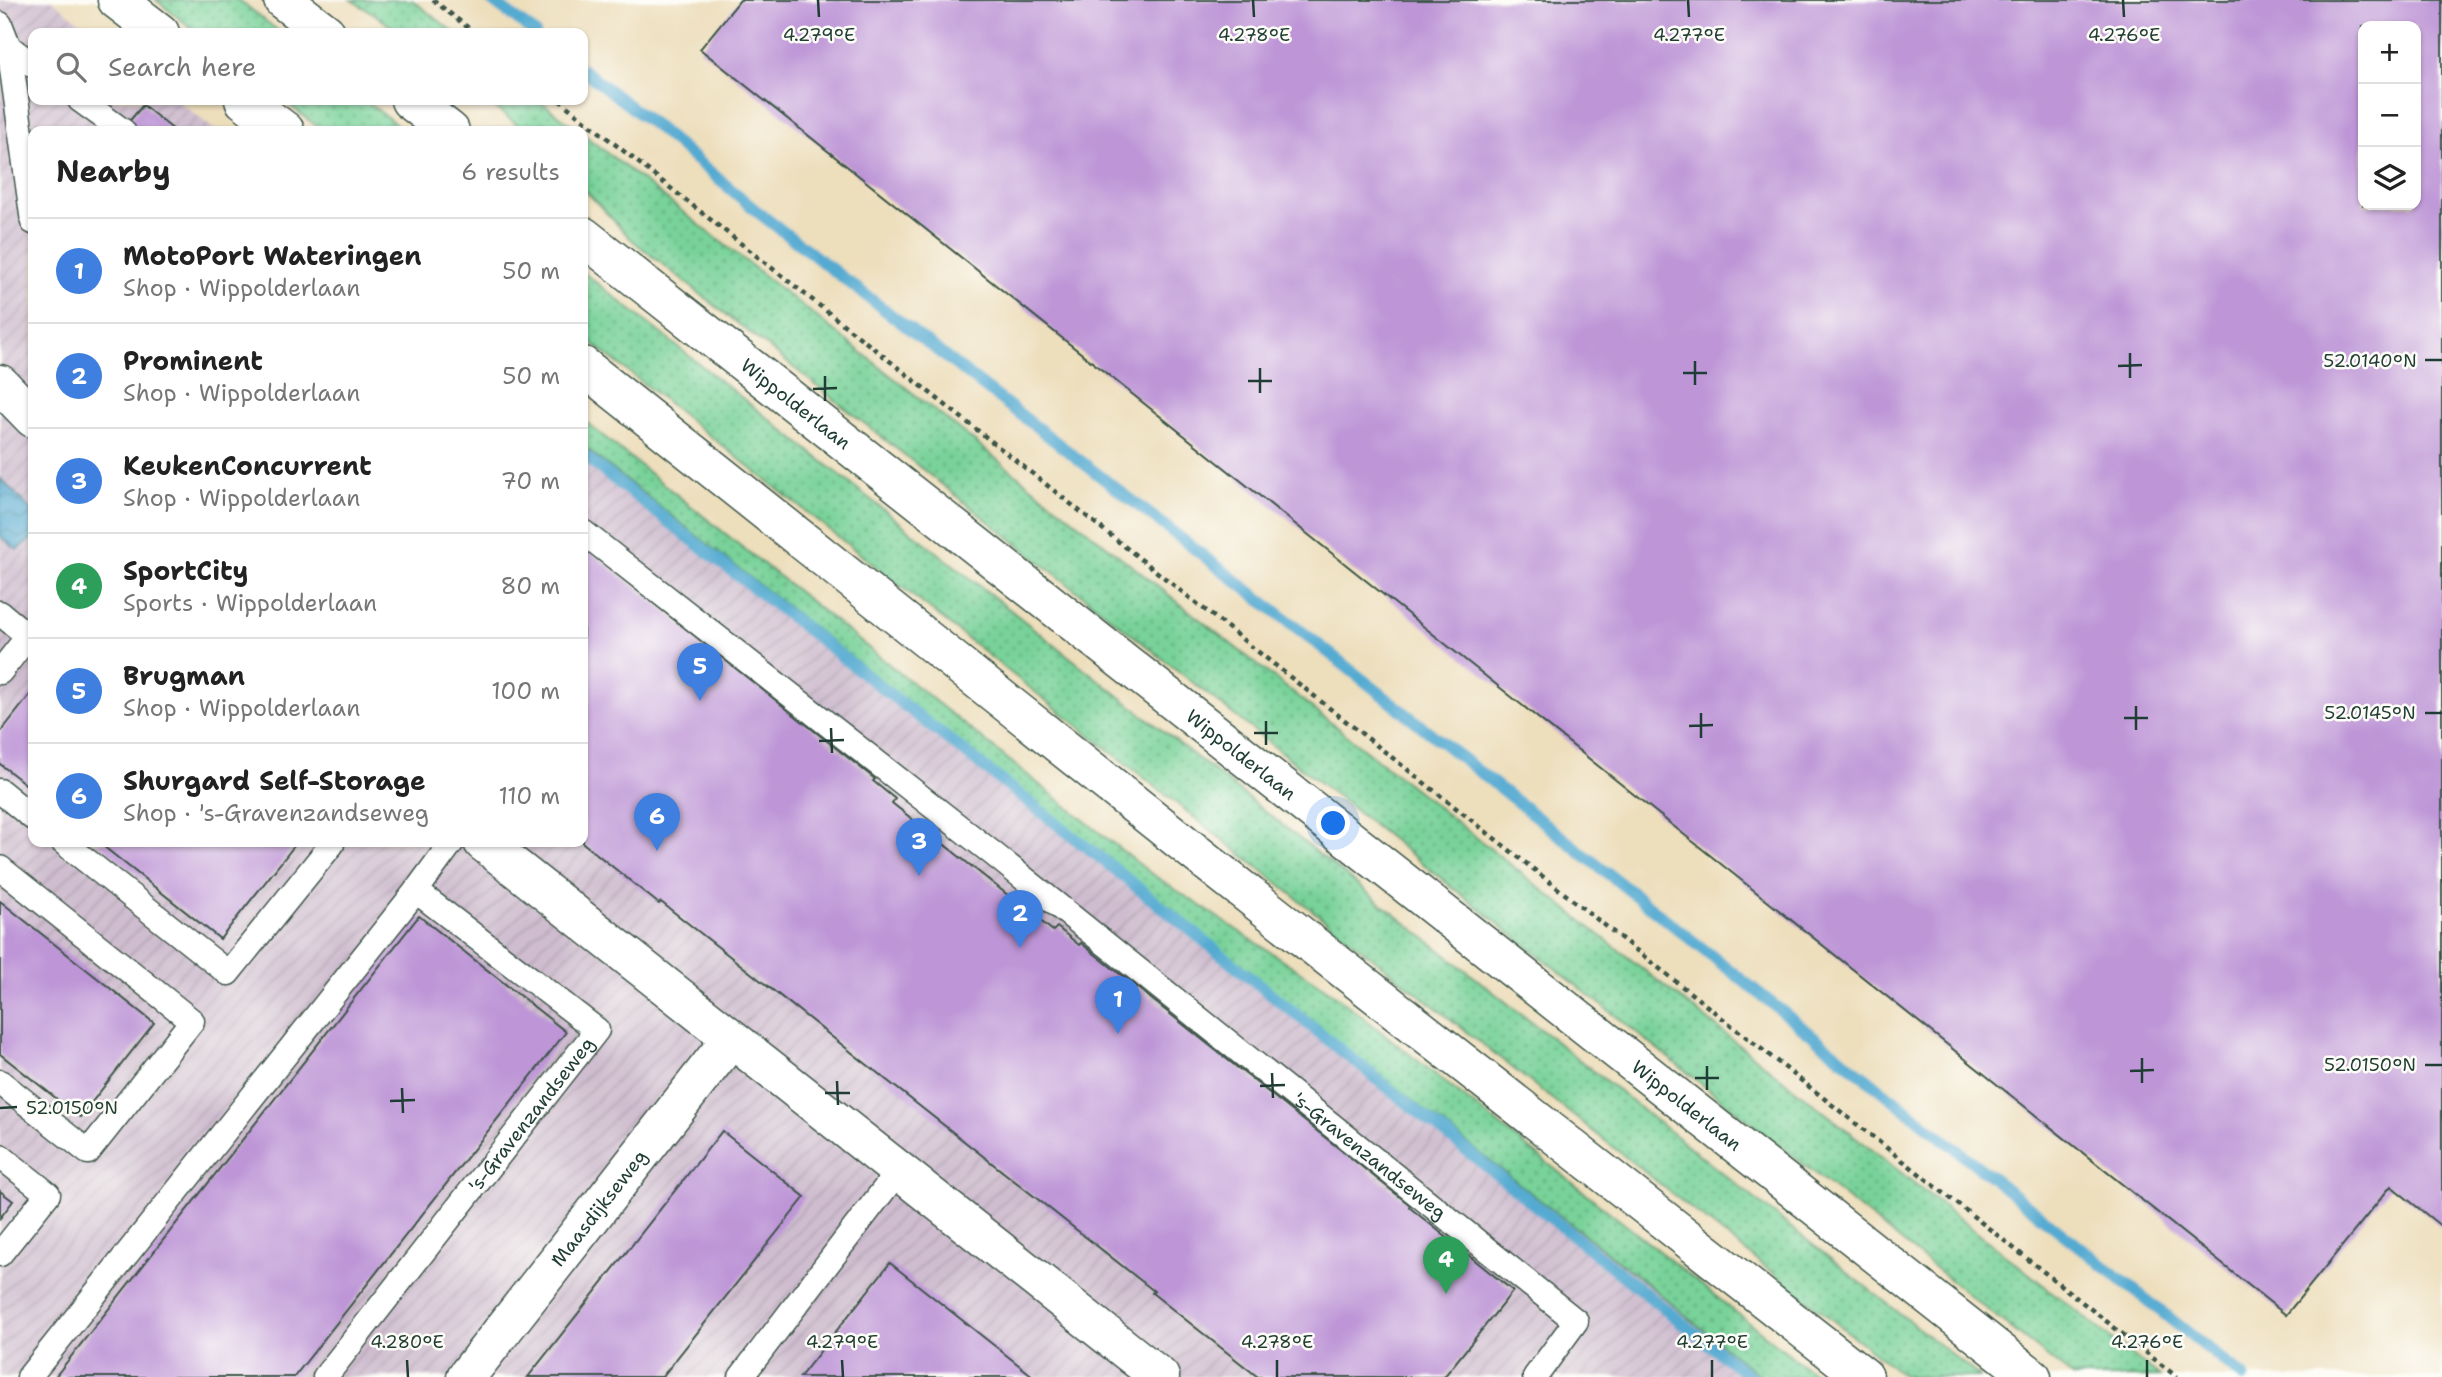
<!DOCTYPE html>
<html lang="en">
<head>
<meta charset="utf-8">
<style>
	:root { --surface:#fff; --page:#f2f2f2; --text:#222; --muted:#767676; --line:#e0e0e0; --accent:#111827 }
	body { margin:0; font-family:"Shantell Sans",sans-serif; background:var(--page); color:var(--text) }
	.controls { position:absolute; right:21px; top:21px; display:grid; overflow:hidden; border-radius:14px; box-shadow:0 2px 5px #0004 }
	.controls button { width:63px; height:63px; display:grid; place-items:center; padding:0; border:0; border-bottom:2px solid var(--line); background:var(--surface); color:var(--text); font:35px sans-serif }
	.you { position:absolute; left:1334px; top:824px; width:24px; height:24px; margin:-18px; border:5px solid #fff; border-radius:50%; background:#1a73e8; box-shadow:0 0 0 10px #1a73e833 }
	.badge { display:grid; place-items:center; width:46px; height:46px; border-radius:50%; background:var(--accent); color:#fff; font-size:23px; font-weight:700 }
	.pin { position:absolute; translate:-50% -58px; filter:drop-shadow(0 2px 4px #0008) }
	.pin::after { content:''; position:absolute; top:37px; width:24px; height:21px; background:inherit; clip-path:polygon(0 0,100% 0,50% 100%) }
	.list { margin:0; padding:0; list-style:none }
	h2 { display:flex; justify-content:space-between; align-items:center; height:91px; margin:0; padding:0 28px; font-size:30px }
	h2 small { font-size:23px; font-weight:400; color:var(--muted) }
	.list li { display:grid; grid-template-columns:46px 1fr auto; gap:21px; align-items:center; box-sizing:border-box; height:105px; padding:0 28px; border-top:2px solid var(--line) }
	.list b { display:block; font-size:26px; white-space:nowrap }
	.list p { margin:0; font-size:23px; white-space:nowrap; color:var(--muted) }
	.list em { font-size:23px; font-style:normal; color:var(--muted) }
	.icon { flex:none; width:38px; height:38px; fill:none; stroke:currentColor; stroke-width:2; stroke-linecap:round; stroke-linejoin:round }
	.map { position:relative; flex:none; width:2442px; height:1377px; overflow:hidden }
	.search { position:absolute; background:var(--surface); box-shadow:0 2px 5px #0004; left:28px; top:28px; width:560px; height:77px; display:flex; align-items:center; gap:18px; box-sizing:border-box; padding:0 24px; border-radius:14px; color:var(--muted); font-size:26px }
	.panel { position:absolute; background:var(--surface); box-shadow:0 2px 5px #0004; left:28px; top:126px; width:560px; height:721px; border-radius:14px }
	.map>svg:first-child { display:block }
</style>
</head>
<body>
<div class="map">
<svg width="2442" height="1377" viewBox="0 0 2442 1377">
	<defs>
		<pattern id="industrial-furrows" width="10" height="10" patternUnits="userSpaceOnUse" patternTransform="scale(1.75)"><rect width="10" height="10" fill="#cfbdcf"/><path d="M-1 1l2-2M0 10L10 0M9 11l2-2" fill="none" stroke="#b1a3b2"/></pattern>
		<pattern id="grass-dots" width="8" height="8" patternUnits="userSpaceOnUse" patternTransform="scale(1.75)"><rect width="8" height="8" fill="#78d299"/><path d="M2 2h.1M6 6h.1" fill="none" stroke="#62ac7e" stroke-width="1.8" stroke-linecap="round"/></pattern>
		<pattern id="water-waves" width="16" height="10" patternUnits="userSpaceOnUse" patternTransform="scale(1.75)"><rect width="16" height="10" fill="#54aad1"/><path d="M0 5q4-4 8 0t8 0" fill="none" stroke="#458caa"/></pattern>
	</defs>
	<rect width="100%" height="100%" fill="#fdfcf7"/>
	<filter id="ink" filterUnits="userSpaceOnUse"><feTurbulence type="fractalNoise" baseFrequency=".0143" numOctaves="2"/><feDisplacementMap in="SourceGraphic" scale="14" xChannelSelector="R" yChannelSelector="G"/><feConvolveMatrix kernelMatrix="1 2 1 2 8 2 1 2 1" color-interpolation-filters="sRGB"/></filter>
	<filter id="wash" filterUnits="userSpaceOnUse"><feTurbulence type="fractalNoise" baseFrequency=".00686" numOctaves="4" result="noise"/><feDisplacementMap in="SourceGraphic" scale="28" xChannelSelector="R" yChannelSelector="G"/><feGaussianBlur stdDeviation="1.57" result="paint"/><feColorMatrix in="noise" values="0 0 0 0 0 0 0 0 0 0 0 0 0 0 0 0 0 1.4 0 .05"/><feComposite in="paint" operator="in"/></filter>
	<g filter="url(#wash)">
		<rect width="100%" height="100%" fill="#eddebc"/>
		<path fill="url(#industrial-furrows)" d="M0,0h52l42,33h-61v67h144l39,31h-183v711h550v-417l1188,952h-1771z"/>
		<g fill="url(#grass-dots)" stroke="#4c8866" stroke-width="2">
			<path d="M156,0h83l42,33h-83z"/>
			<path d="M351,0h61l43,33h-56l-23,-18z"/>
			<path d="M283,100h82l40,31h-82z"/>
			<path d="M485,100h54l40,31h-53z"/>
			<path d="M583,134l174,136 1403,1107h-87l-1441,-1137 -49,-52z"/>
			<path d="M583,272l1397,1105h-75l-1322,-1041z"/>
			<path d="M583,420l566,452 182,120 487,385h-57l-111,-91 -402,-314 -316,-251 -349,-275z"/>
		</g>
		<path fill="url(#water-waves)" stroke="#3a7482" stroke-width="2" d="M0,478l33,34v26l-16,12 -17,-14z"/>
		<g fill="none" stroke-linecap="round" stroke-linejoin="round">
			<g stroke="#54aad1" stroke-width="12">
				<path d="M491,0l44,33"/>
				<path d="M583,70l75,58 101,85 555,428 930,736"/>
				<path d="M583,455l520,405 647,517"/>
			</g>
		</g>
		<g id="blocks">
			<g fill="#be96d7" fill-rule="evenodd">
				<path d="M740,0h1702v1227l-51,-41 -105,129 -1586,-1266zM2363,26h53v179h-53z"/>
				<path d="M143,105l32,26h-54z"/>
				<path d="M583,547l292,232 -2,2 22,18 -3,4 161,128 4,-4 22,18 2,-2 329,262 -1,2 104,84 -69,86h-186l-106,-84 2,-2 -493,-389 -2,2 -76,-61z"/>
				<path d="M33,691v99l-33,-26v-31z"/>
				<path d="M98,842h191l5,4 -74,93z"/>
				<path d="M0,901l154,122 -74,94 -80,-63z"/>
				<path d="M419,916l147,116 -272,345h-239z"/>
				<path d="M722,1131l83,66 -143,180h-134z"/>
				<path d="M0,1191l13,10 -13,17z"/>
				<path d="M890,1263l144,114h-234z"/>
			</g>
		</g>
	</g>
	<g filter="url(#ink)">
		<use href="#blocks" fill-opacity="0" stroke="#3e5548" stroke-width="2"/>
		<g fill="none" stroke-linecap="round" stroke-linejoin="round">
			<g stroke="#3e5548" stroke-width="27">
				<g id="lane">
					<path d="M0,24l9,23 24,18"/>
					<path d="M9,47l24,175"/>
					<path d="M80,100l43,31"/>
					<path id="s1" d="M583,532l413,324 580,465 -41,56"/>
					<path d="M0,613l28,23"/>
					<path d="M0,672l33,-42"/>
					<path d="M0,791l33,27"/>
					<path d="M63,842l165,131 104,-129 -3,-2"/>
					<path d="M0,868l192,153 -104,131 -88,-70"/>
					<path d="M0,1156l48,38 -48,60"/>
					<path d="M29,1377l387,-486 36,-49"/>
					<path id="s2" d="M325,1377l272,-347 -181,-139"/>
					<path d="M741,1377l158,-207"/>
				</g>
			</g>
			<g stroke="#3e5548" stroke-width="41">
				<g id="street">
					<path d="M0,384l33,34"/>
					<path d="M483,842l677,535"/>
					<path id="s3" d="M466,1377l265,-338"/>
				</g>
			</g>
			<g stroke="#3e5548" stroke-width="41">
				<g id="primary">
					<path d="M117,0l43,33"/>
					<path d="M283,0l43,33"/>
					<path d="M244,100l41,31"/>
					<path d="M410,100l40,31"/>
					<path id="s4" d="M583,236l1449,1141"/>
					<path d="M583,366l629,500 652,511"/>
				</g>
			</g>
			<g stroke="#3e5548" stroke-width="4.5" stroke-dasharray="5 5" stroke-linecap="butt">
				<path d="M433,0l42,33"/>
				<path d="M559,100l1618,1277"/>
			</g>
			<use href="#lane" stroke="#fff" stroke-width="24"/>
			<use href="#street" stroke="#fff" stroke-width="38"/>
			<use href="#primary" stroke="#fff" stroke-width="38"/>
		</g>
	</g>
	<path fill="none" stroke="#1f3d34" stroke-width="2.5" d="M818,0l1,17M1253,0l1,17M1688,0l1,17M2123,0l1,17M2130,353v25M2425,360h17M1695,361v24M2118,366l24,-1M1260,368v25M1683,373h24M825,376v25M1248,381h24M813,389l24,-1M2136,706v24M1701,713v25M2425,713h17M2124,718h24M1266,721v24M1689,726l24,-1M831,728l1,25M1254,733h24M819,741l25,-1M2142,1058v25M2425,1065h17M1707,1066v24M2130,1071l24,-1M1272,1073l1,25M1695,1078h24M837,1081l1,24M1260,1086l25,-1M402,1088l1,25M825,1093h25M390,1101l25,-1M0,1108l17,-1M407,1360l1,17M842,1360l1,17M1277,1360v17M1712,1360v17M2147,1360v17"/>
	<g text-anchor="middle" dominant-baseline="central" stroke-width="5" stroke-linejoin="round" paint-order="stroke">
		<g font-size="19" fill="#1f3d34" stroke="#fdfcf7">
			<text stroke="none"><textPath href="#s4" startOffset="271">Wippolderlaan</textPath></text>
			<text stroke="none"><textPath href="#s4" startOffset="838">Wippolderlaan</textPath></text>
			<text stroke="none"><textPath href="#s4" startOffset="1405">Wippolderlaan</textPath></text>
			<text stroke="none"><textPath href="#s2" startOffset="334">'s-Gravenzandseweg</textPath></text>
			<text stroke="none"><textPath href="#s1" startOffset="1004">'s-Gravenzandseweg</textPath></text>
			<text stroke="none"><textPath href="#s3" startOffset="215">Maasdijkseweg</textPath></text>
		</g>
	</g>
	<g font-size="18" text-anchor="middle" fill="#1f3d34" stroke="#fdfcf7" stroke-width="5" stroke-linejoin="round" paint-order="stroke">
		<text x="819" y="41">4.279°E</text>
		<text x="1254" y="41">4.278°E</text>
		<text x="1689" y="41">4.277°E</text>
		<text x="2124" y="41">4.276°E</text>
		<text x="2370" y="367">52.0140°N</text>
		<text x="2370" y="719">52.0145°N</text>
		<text x="2370" y="1071">52.0150°N</text>
		<text x="72" y="1114">52.0150°N</text>
		<text x="407" y="1348">4.280°E</text>
		<text x="842" y="1348">4.279°E</text>
		<text x="1277" y="1348">4.278°E</text>
		<text x="1712" y="1348">4.277°E</text>
		<text x="2147" y="1348">4.276°E</text>
	</g>
</svg>
<div class="controls">
<button>+</button>
<button>−</button>
<button><svg class="icon" aria-label="layers" viewBox="0 0 24 24"><path d="M12 4l9 5-9 5-9-5zM3 14l9 5 9-5"/></svg></button>
</div>
<div class="you"></div>
<div class="pin badge" style="left:1118px;top:1034px;background:#3f7fe0">1</div>
<div class="pin badge" style="left:1020px;top:948px;background:#3f7fe0">2</div>
<div class="pin badge" style="left:919px;top:876px;background:#3f7fe0">3</div>
<div class="pin badge" style="left:1446px;top:1294px;background:#2e9e5b">4</div>
<div class="pin badge" style="left:700px;top:701px;background:#3f7fe0">5</div>
<div class="pin badge" style="left:657px;top:851px;background:#3f7fe0">6</div>
<div class="search"><svg class="icon" aria-label="search" viewBox="0 0 24 24"><circle cx="10" cy="10" r="6"/><path d="M15 15l6 6"/></svg>Search here</div>
<section class="panel">
<h2>Nearby<small>6 results</small></h2>
<ul class="list">
<li><span class="badge" style="background:#3f7fe0">1</span><div><b>MotoPort Wateringen</b><p>Shop · Wippolderlaan</p></div><em>50 m</em></li>
<li><span class="badge" style="background:#3f7fe0">2</span><div><b>Prominent</b><p>Shop · Wippolderlaan</p></div><em>50 m</em></li>
<li><span class="badge" style="background:#3f7fe0">3</span><div><b>KeukenConcurrent</b><p>Shop · Wippolderlaan</p></div><em>70 m</em></li>
<li><span class="badge" style="background:#2e9e5b">4</span><div><b>SportCity</b><p>Sports · Wippolderlaan</p></div><em>80 m</em></li>
<li><span class="badge" style="background:#3f7fe0">5</span><div><b>Brugman</b><p>Shop · Wippolderlaan</p></div><em>100 m</em></li>
<li><span class="badge" style="background:#3f7fe0">6</span><div><b>Shurgard Self-Storage</b><p>Shop · 's-Gravenzandseweg</p></div><em>110 m</em></li>
</ul>
</section>
</div>
</body>
</html>
